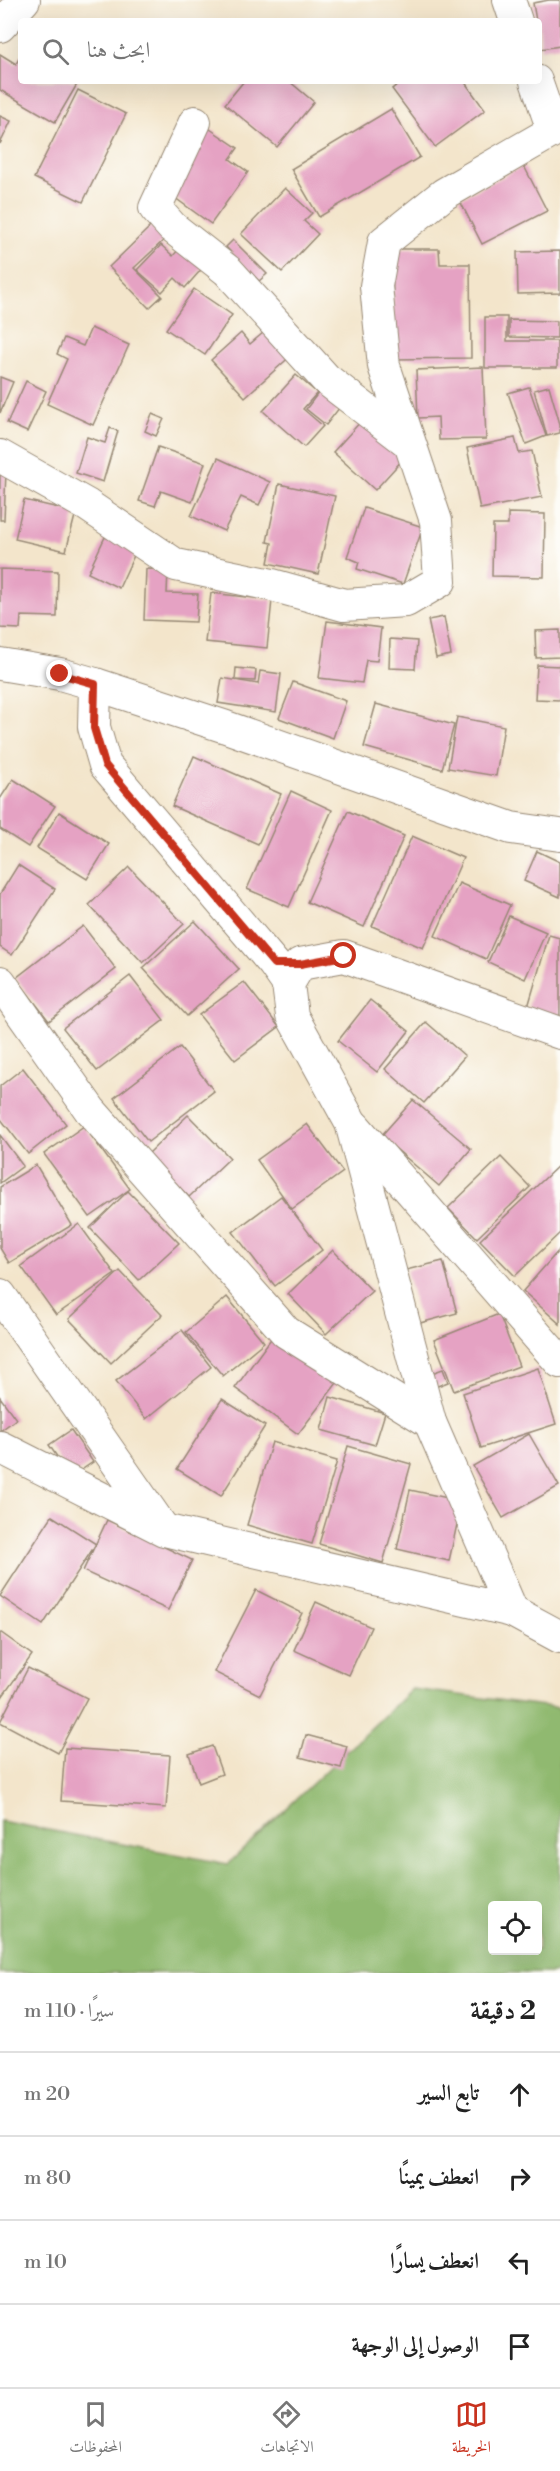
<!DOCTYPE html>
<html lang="ar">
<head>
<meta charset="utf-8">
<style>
	:root { --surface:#fff; --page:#f2f2f2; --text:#222; --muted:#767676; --line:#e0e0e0; --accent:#c8321e }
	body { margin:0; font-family:"Libre Bodoni",Amiri,serif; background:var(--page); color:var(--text); direction:rtl }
	.controls { position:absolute; right:18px; bottom:18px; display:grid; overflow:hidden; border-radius:6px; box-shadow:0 6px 24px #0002 }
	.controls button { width:54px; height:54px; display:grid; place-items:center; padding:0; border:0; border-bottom:2px solid var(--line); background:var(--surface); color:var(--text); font:30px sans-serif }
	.stop { position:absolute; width:18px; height:18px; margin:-14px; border:4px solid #c8321e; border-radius:50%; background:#fff }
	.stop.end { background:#c8321e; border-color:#fff; box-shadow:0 2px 6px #0008 }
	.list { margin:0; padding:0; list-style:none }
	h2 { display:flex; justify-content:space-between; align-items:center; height:78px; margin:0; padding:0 24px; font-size:26px }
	h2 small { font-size:20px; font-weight:400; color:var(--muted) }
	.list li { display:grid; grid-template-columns:39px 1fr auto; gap:18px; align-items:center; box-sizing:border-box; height:84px; padding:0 24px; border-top:2px solid var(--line) }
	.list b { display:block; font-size:22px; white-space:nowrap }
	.list em { font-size:20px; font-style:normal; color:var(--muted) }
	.icon { flex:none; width:33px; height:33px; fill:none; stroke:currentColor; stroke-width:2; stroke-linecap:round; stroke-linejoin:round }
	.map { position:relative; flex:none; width:560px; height:1973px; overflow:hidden; direction:ltr }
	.search { position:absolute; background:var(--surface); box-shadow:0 6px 24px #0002; left:18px; right:18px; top:18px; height:66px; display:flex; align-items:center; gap:15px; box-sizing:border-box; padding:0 21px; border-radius:6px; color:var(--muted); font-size:22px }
	.sheet { height:414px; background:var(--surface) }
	nav { display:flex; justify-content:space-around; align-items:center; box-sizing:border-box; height:84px; border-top:2px solid var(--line); background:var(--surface); font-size:16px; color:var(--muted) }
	nav a { display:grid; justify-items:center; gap:3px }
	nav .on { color:var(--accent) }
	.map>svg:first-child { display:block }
</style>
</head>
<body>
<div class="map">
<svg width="560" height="1973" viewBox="0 0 560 1973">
	<rect width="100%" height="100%" fill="#fdfcf7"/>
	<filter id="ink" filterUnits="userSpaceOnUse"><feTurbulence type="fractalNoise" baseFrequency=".0167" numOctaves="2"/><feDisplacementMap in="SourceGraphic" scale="12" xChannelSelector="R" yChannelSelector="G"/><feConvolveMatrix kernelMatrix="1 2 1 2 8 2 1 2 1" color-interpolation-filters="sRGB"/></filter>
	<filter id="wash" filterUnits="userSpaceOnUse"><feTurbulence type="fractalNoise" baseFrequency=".008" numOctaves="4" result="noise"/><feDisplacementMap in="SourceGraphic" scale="24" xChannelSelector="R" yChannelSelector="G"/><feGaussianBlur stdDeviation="1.35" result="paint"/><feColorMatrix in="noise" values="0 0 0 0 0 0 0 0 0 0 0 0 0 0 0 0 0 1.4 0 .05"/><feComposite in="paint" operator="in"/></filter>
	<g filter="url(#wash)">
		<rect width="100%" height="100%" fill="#f3e5cb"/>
		<path fill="#90b96f" stroke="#667246" stroke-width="1.5" fill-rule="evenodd" d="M412,1689l148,19v265h-560v-152l228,43zM492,1906h46v44h-46z"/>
		<g id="blocks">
			<g fill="#e5a2c3">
				<path d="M549,0h11v46l-19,3 -2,-28h-3l-3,-18z"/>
				<path d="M0,54l16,10 5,-9v26h58l-24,41 -55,-32z"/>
				<path d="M244,81h45l25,21 -37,45 -52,-43z"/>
				<path d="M402,81h62l21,29 -50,37 -43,-58z"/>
				<path d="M78,90l48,24 -43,88 -49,-24z"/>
				<path d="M391,109l29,48 -101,60 -28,-48z"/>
				<path d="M0,116l11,5 -11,23z"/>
				<path d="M204,125l34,23 -8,11 18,13 -37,52 -44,-32z"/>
				<path d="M524,166l23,45 -65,33 -23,-45z"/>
				<path d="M285,188l27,25 -8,8 14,13 -36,38 -41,-38z"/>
				<path d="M151,226l13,14 -30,28 28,28 -13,12 -40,-41z"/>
				<path d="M233,240l34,34 -8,7 -33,-34z"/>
				<path d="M184,243l23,20 -22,25 -10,-10 -13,14 -25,-22 24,-25 12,11z"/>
				<path d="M392,249h47l1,15h30l1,94 -77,1z"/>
				<path d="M560,251v42l-42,1 -1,-42z"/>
				<path d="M194,289l38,26 -27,40 -39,-26z"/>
				<path d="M485,317h22v24h50v27h-72z"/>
				<path d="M509,320l48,1v17l-48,-1z"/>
				<path d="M270,327l24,26 -49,44 -34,-37 30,-27 9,11z"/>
				<path d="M91,328l38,17 -36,80 -46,-21 20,-45 -10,-5 7,-16 19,8z"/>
				<path d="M483,367l3,72 -47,1 -1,-23 -20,1 -2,-48z"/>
				<path d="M296,375l21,18 -14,16 20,17 -19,21 -41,-36z"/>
				<path d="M0,377l13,5 -13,31z"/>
				<path d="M26,381l20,10 -19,41 -20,-9z"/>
				<path d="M549,386l11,38v9l-13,3 -13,-46z"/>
				<path d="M529,387l17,49 -20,8 -18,-51z"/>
				<path d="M319,392l21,15 -14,18 -20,-16z"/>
				<path d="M152,414l12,5 -8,17 -11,-5z"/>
				<path d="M363,419l42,38 -30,33 -42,-38z"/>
				<path d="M110,428l8,3 -15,51 -27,-9 11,-36 18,6z"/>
				<path d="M515,438l4,15 13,-2 10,46 -62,12 -13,-61z"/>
				<path d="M158,447l47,16 -13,39 -31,-11 -6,15 -16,-5z"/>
				<path d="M218,458l52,24 -11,23 -18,-8 -17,34 -33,-15z"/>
				<path d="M0,471l6,1 -2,48h-4z"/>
				<path d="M279,484l56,12 -17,78 -50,-11 4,-20 -5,-1z"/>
				<path d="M24,500l52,12 -10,39 -51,-12z"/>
				<path d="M364,508l59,19 -20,57 -46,-15 2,-7 -12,-5z"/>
				<path d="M508,513l37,1 -1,63 -52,-1 1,-51h15z"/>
				<path d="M105,537l31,14 -17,37 -31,-15z"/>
				<path d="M0,569l58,2 -1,46 -36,-1 -1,13 -20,-1z"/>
				<path d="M146,569l22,1 -1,23 31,1 -2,28 -52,-2z"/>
				<path d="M211,593l61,7 -5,48 -62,-6z"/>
				<path d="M444,617l7,38 -15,3 -8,-38z"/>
				<path d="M327,621l54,7 -4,33 -11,-1 -4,23 -43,-5z"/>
				<path d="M560,630v27l-24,1 -1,-27z"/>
				<path d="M390,639l27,2 -2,28 -26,-1z"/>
				<path d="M537,665l23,1v34l-25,-1z"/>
				<path d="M236,668l20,2 -1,11 -20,-1z"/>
				<path d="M260,671l21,3 -5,38 -58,-9 4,-25 36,6z"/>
				<path d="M293,682l53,19 -13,37 -54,-20z"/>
				<path d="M376,704l78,21 -12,44 -78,-22z"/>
				<path d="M457,717l47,9 -8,50 -48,-8z"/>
				<path d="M194,756l87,38 -23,50 -86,-38z"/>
				<path d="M13,779l42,27 -27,41 -28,-18v-30z"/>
				<path d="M291,791l41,19 -43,97 -42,-18z"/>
				<path d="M348,811l56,25 -40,91 -57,-25z"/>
				<path d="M59,812l50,32 -22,35 -50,-31z"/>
				<path d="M412,836l51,22 -40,90 -51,-22z"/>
				<path d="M537,851l23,11v35l-36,-16z"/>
				<path d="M18,865l37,24 -43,66 -12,-8v-53z"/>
				<path d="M129,867l55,57 -41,39 -54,-58z"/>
				<path d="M459,883l51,22 -24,54 -51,-23z"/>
				<path d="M509,916l37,16 -21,47 -37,-17z"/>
				<path d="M195,921l44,48 -52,47 -44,-48z"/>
				<path d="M83,926l33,43 -67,52 -33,-43z"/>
				<path d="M549,935l11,3v78l-32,-9z"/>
				<path d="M130,976l34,44 -67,51 -34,-43z"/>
				<path d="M244,982l35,45 -44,33 -36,-45z"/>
				<path d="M370,1000l39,31 -32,41 -39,-31z"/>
				<path d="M426,1022l39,34 -41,47 -39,-34z"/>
				<path d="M180,1047l34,44 -66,51 -34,-44z"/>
				<path d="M23,1068l43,56 -38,30 -28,-36v-32z"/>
				<path d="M413,1100l58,49 -32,37 -58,-50z"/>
				<path d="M188,1115l42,43 -41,39 -41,-43z"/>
				<path d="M307,1124l36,48 -51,37 -35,-49z"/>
				<path d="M84,1126l46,63 -40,28 -46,-63z"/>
				<path d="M0,1135l23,31 -23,17z"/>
				<path d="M501,1157l29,30 -53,51 -29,-30z"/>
				<path d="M560,1164v69l-45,43 -35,-36z"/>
				<path d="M36,1165l36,60 -63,38 -9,-15v-61z"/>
				<path d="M128,1191l51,52 -40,37 -49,-52z"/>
				<path d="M281,1196l41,54 -47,36 -42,-54z"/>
				<path d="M79,1224l36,50 -59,41 -35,-49z"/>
				<path d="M560,1249v75l-37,-33z"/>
				<path d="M333,1250l39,41 -46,43 -38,-40z"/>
				<path d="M443,1261l14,52 -37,10 -14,-53z"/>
				<path d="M120,1271l42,44 -51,48 -42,-44z"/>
				<path d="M227,1297l37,45 -41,34 -37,-44z"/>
				<path d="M499,1314l20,52 -65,25 -20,-51z"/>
				<path d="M182,1330l29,37 -65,52 -30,-38z"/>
				<path d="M273,1336l64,47 -39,51 -63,-46z"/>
				<path d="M538,1368l18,56 -75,24 -18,-55z"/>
				<path d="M443,1369l5,13 -13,5 -6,-13z"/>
				<path d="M0,1397l16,22 -16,12z"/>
				<path d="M330,1397l55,16 -10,32 -54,-15z"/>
				<path d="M222,1399l43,27 -44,70 -44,-27z"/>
				<path d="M71,1430l22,32 -22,15 -22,-32z"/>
				<path d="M529,1434l30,52 -56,32 -30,-52z"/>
				<path d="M272,1442l65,19 -25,83 -65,-19z"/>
				<path d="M348,1446l63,18 -28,99 -64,-19z"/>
				<path d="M410,1490l52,11 -13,60 -52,-12z"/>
				<path d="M52,1516l44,28 -53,81 -43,-29z"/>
				<path d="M107,1520l85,40 -24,50 -85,-39z"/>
				<path d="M256,1590l46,23 -42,82 -46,-23z"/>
				<path d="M316,1602l55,25 -22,48 -55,-25z"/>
				<path d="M0,1632l32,23 -32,45z"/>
				<path d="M28,1668l59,30 -29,55 -58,-31z"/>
				<path d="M306,1735l41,11 -6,22 -41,-11z"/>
				<path d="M212,1746l10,28 -23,9 -10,-29z"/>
				<path d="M65,1748l105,7 -4,53 -105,-7z"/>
			</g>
		</g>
	</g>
	<g filter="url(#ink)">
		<use href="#blocks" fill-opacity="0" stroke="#978874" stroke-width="1.5"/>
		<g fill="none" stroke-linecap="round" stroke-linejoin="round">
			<g stroke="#978874" stroke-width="34">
				<g id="minor">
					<path d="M509,0l7,21"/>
					<path d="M0,26l24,-26"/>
					<path d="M536,81l17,49"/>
					<path d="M195,122l-40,86 17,19 56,44 98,108 82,63"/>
					<path d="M0,456l87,49 89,60 96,20 72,20 62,-4 34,-20 -4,-60 -52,-155 -8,-80 8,-44 60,-48 116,-67"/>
					<path d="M0,664l60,10 35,10 131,43 285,101 49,7"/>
					<path d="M95,684l-1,43 11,38 169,199 14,20"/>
					<path d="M0,982l90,128 196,222 144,90"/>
					<path d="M355,1127l205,235"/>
					<path d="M0,1295l161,231"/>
					<path d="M0,1447l164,83 348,81 48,26"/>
					<path d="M512,1611l-82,-189 -79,-299 -59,-107 -4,-32 12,-20 44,-8 216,77"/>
				</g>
			</g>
			<use href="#minor" stroke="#fff" stroke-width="32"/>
		</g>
	</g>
	<g fill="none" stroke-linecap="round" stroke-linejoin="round" filter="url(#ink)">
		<path stroke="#c8321e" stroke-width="8" d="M60,674l35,10 -1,44 11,37 169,199h26l44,-8"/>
	</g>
</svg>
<div class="controls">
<button><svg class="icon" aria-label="locate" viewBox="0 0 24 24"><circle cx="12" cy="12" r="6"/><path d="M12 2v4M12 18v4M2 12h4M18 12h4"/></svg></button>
</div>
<div class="stop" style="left:344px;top:956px"></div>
<div class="stop end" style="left:60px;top:674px"></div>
<div class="search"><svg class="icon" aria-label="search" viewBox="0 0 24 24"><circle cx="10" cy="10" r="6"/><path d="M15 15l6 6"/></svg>ابحث هنا</div>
</div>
<section class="sheet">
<h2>2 دقيقة<small>سيرًا · 110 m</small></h2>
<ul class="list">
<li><svg class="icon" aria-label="ahead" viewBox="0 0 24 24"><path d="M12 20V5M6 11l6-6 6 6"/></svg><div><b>تابع السير</b></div><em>20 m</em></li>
<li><svg class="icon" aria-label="right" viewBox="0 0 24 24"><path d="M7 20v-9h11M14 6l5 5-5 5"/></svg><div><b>انعطف يمينًا</b></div><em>80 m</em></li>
<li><svg class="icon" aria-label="left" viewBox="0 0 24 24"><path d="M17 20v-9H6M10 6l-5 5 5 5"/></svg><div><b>انعطف يسارًا</b></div><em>10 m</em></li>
<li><svg class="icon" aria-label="arrive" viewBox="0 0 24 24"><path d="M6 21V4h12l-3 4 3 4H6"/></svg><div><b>الوصول إلى الوجهة</b></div></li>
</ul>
</section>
<nav>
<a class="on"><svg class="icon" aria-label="map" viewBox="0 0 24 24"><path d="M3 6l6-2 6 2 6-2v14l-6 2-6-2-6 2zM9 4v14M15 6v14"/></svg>الخريطة</a>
<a><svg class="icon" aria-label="directions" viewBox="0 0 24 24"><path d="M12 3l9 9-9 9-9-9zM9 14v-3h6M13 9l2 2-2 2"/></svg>الاتجاهات</a>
<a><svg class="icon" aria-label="saved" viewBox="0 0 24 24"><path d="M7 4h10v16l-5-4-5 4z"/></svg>المحفوظات</a>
</nav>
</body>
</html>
